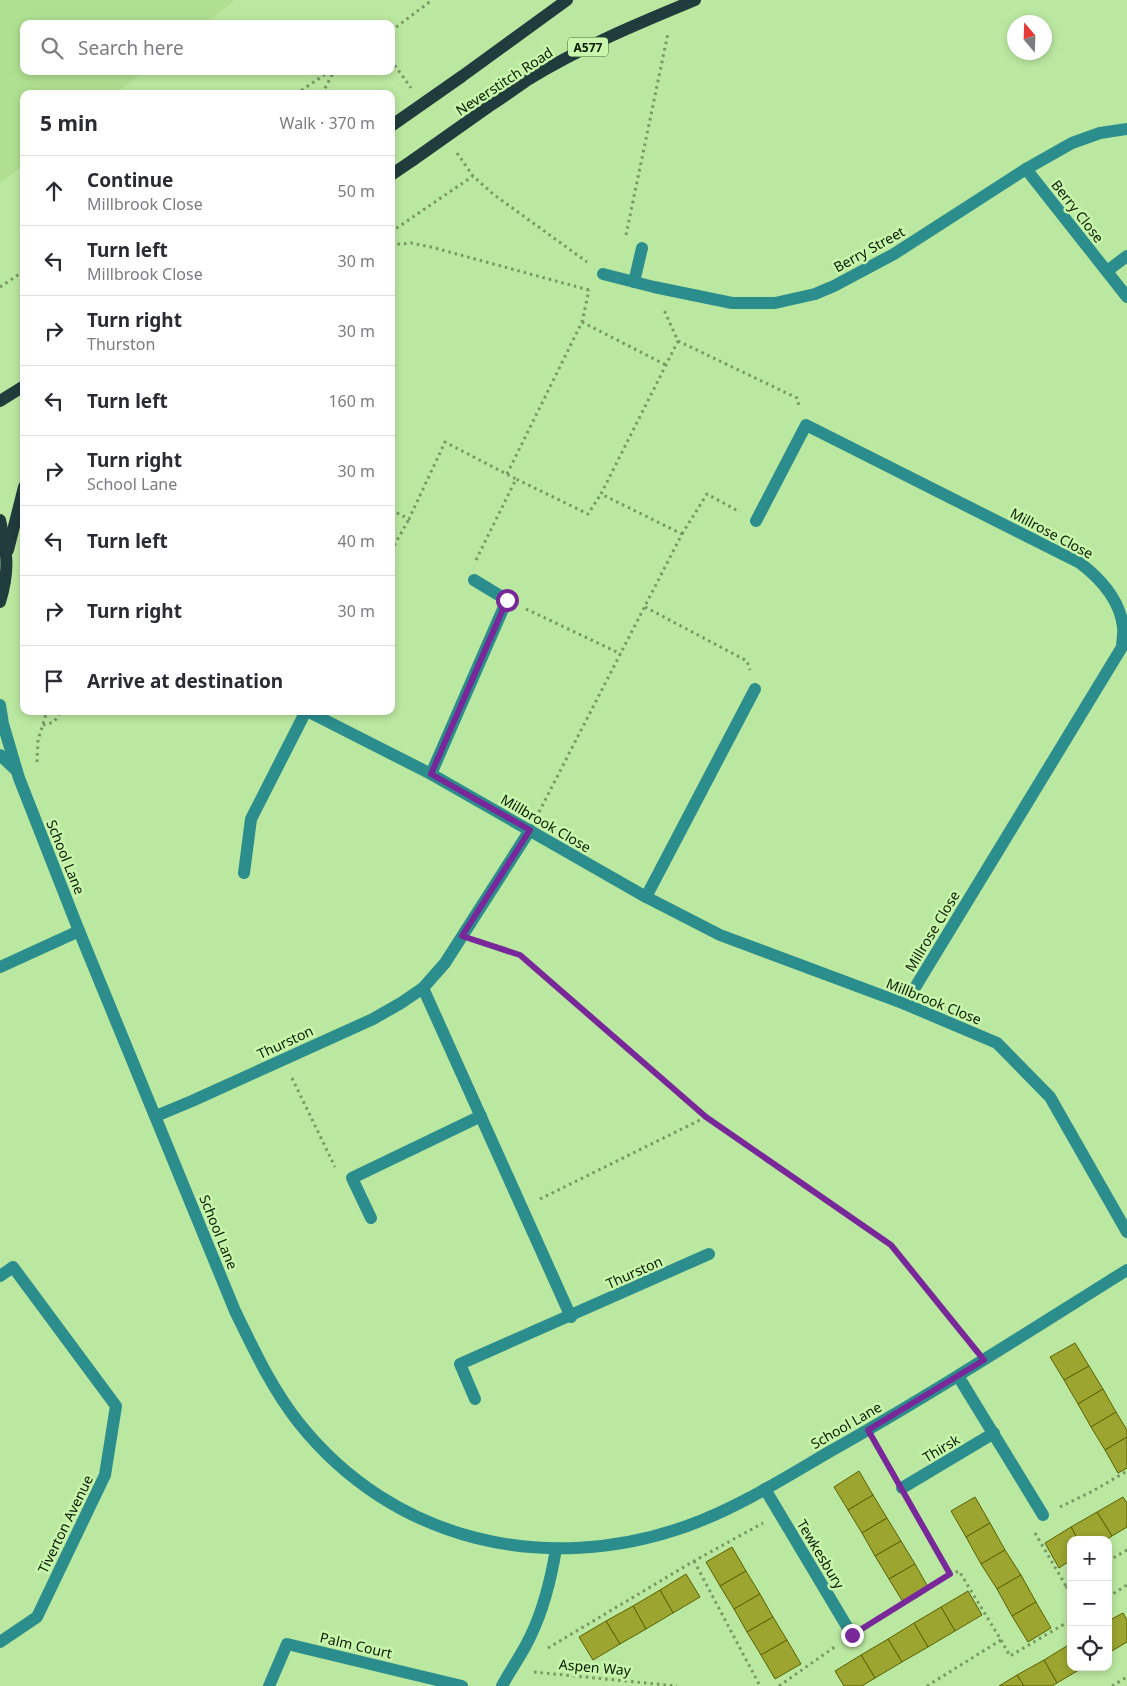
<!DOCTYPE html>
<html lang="en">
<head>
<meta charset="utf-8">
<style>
	:root { --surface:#fff; --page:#f2f2f3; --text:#2b2b33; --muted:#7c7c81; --line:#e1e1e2 }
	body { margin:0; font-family:"Noto Sans",sans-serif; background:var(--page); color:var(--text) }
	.controls { position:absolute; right:15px; bottom:15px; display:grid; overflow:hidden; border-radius:10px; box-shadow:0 2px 8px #0003 }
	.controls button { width:45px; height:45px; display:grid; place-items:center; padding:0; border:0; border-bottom:1px solid var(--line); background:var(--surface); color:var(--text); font:25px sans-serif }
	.compass { position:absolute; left:1007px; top:15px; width:45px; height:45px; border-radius:50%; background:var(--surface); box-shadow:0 2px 8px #0003; rotate:341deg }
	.stop { position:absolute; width:15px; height:15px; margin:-11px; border:4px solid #782899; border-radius:50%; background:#fff }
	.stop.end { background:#782899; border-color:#fff; box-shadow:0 1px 5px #0008 }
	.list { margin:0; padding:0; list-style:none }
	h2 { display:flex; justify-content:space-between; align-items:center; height:65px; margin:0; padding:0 20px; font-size:21px }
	h2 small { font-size:16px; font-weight:400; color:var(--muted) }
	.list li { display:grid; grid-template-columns:32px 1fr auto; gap:15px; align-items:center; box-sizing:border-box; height:70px; padding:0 20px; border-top:1px solid var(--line) }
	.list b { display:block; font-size:19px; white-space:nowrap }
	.list p { margin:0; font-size:16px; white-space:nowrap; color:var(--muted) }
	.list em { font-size:16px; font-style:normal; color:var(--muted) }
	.icon { flex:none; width:28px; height:28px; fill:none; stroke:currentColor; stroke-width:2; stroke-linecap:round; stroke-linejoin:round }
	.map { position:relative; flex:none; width:1127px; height:1686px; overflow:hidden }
	.search { position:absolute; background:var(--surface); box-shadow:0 2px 8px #0003; left:20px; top:20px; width:375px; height:55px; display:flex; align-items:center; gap:12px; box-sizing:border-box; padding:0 18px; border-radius:10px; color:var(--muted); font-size:19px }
	.panel { position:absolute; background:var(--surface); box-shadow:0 2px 8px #0003; left:20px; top:90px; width:375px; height:625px; border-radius:10px }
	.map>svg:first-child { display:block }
</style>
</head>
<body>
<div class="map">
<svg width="1127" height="1686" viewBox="0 0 1127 1686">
	<rect width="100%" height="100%" fill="#bbe8a0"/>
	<path fill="#afe091" d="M0,0h235l-30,24h-181v47h120l-29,23h-91v71l-24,18z"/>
	<g fill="#9ba530" stroke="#5b6100">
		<path d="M1075,1343l14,23 -25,14 -14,-23z"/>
		<path d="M1089,1366l14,23 -25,15 -14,-24z"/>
		<path d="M1103,1389l13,23 -25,15 -13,-23z"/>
		<path d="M1116,1412l11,18v7l-22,13 -14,-23z"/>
		<path d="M1127,1437v31l-9,5 -13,-23z"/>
		<path d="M859,1471l14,24 -25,15 -14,-23z"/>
		<path d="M873,1495l14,23 -25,15 -14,-23z"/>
		<path d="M975,1497l15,26 -24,14 -15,-26z"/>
		<path d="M1123,1497l4,6v24l-15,9 -15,-24z"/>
		<path d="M1097,1512l15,24 -6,4h-28l-7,-13z"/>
		<path d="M887,1518l14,23 -26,15 -13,-23z"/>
		<path d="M990,1523l15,27 -24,14 -15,-27z"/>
		<path d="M1071,1527l7,13h-7v20l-12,8 -14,-25z"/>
		<path d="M901,1541l14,23 -26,15 -14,-23z"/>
		<path d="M732,1547l14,24 -26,15 -14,-24z"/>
		<path d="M1005,1550l16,25 -24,14 -16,-25z"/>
		<path d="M915,1564l13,23 -25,15 -14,-23z"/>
		<path d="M746,1571l14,23 -26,15 -14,-23z"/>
		<path d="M686,1574l14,23 -27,16 -13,-23z"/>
		<path d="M1021,1575l15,27 -24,14 -15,-27z"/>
		<path d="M660,1590l13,23 -27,16 -13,-23z"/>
		<path d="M968,1591l14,24 -27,16 -14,-24z"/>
		<path d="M760,1594l13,23 -26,15 -13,-23z"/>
		<path d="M1036,1602l15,26 -23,14 -16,-26z"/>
		<path d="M633,1606l13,23 -26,15 -14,-23z"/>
		<path d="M941,1607l14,24 -27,16 -14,-24z"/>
		<path d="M1123,1613l4,7v22l-17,10 -2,-3v-28z"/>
		<path d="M773,1617l14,23 -26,15 -14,-23z"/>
		<path d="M606,1621l14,23 -27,16 -14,-23z"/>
		<path d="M914,1623l14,24 -26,15 -14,-23z"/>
		<path d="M888,1639l14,23 -27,16 -14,-23z"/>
		<path d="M787,1640l14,24 -26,15 -14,-24z"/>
		<path d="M1070,1644l1,23h13l-27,16 -13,-23z"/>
		<path d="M861,1655l14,23 -13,8h-18l-9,-15z"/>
		<path d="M1044,1660l13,23 -5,3h-28l-7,-11z"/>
		<path d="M1017,1675l7,11h-25z"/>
	</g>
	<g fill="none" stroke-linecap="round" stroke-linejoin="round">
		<g stroke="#769761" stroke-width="3" stroke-dasharray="2.5 4" stroke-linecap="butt">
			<path d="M391,31l41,-31"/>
			<path d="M391,60l20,28"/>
			<path d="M296,94l34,-23"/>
			<path d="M322,94l12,-23"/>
			<path d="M457,153l16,23 20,18 94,68"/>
			<path d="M391,232l82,-56"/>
			<path d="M626,235l42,-202"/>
			<path d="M391,245l20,-2 20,4 158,43 2,-2"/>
			<path d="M0,287l24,-16"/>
			<path d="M582,322l84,43"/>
			<path d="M678,341l119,57 2,8"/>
			<path d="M507,474l75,-152 7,-32"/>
			<path d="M391,510l18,9 36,-77 71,37"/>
			<path d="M682,534l25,-40 33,18"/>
			<path d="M391,551l18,-32"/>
			<path d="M476,560l40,-81 72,35 13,-20"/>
			<path d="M391,577v4"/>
			<path d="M645,607l102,54 3,9"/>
			<path d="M526,609l95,45"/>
			<path d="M43,725l11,-3 7,-11"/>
			<path d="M37,762l1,-22 9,-29"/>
			<path d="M539,812l143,-278 -81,-40 77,-153 -14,-31"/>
			<path d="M482,943l38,12 186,162 185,128 80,99"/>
			<path d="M292,1078l43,89"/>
			<path d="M540,1199l166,-82"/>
			<path d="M878,1447l14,24"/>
			<path d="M1060,1507l33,-16 34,-20"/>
			<path d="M1035,1533l31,53 5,-3"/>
			<path d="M694,1561l66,125"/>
			<path d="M1108,1561l19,-11"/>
			<path d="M1066,1586l5,8"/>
			<path d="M1108,1597l19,-12"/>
			<path d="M868,1625l83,-51 -39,-69"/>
			<path d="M1001,1640l9,16 61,-36"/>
			<path d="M548,1648l146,-87 69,-38"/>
			<path d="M534,1672l143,14"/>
			<path d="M779,1686l57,-40"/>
			<path d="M927,1686l74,-46 -42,-69 -8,3"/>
			<path d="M1112,1686l15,-9"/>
		</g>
		<g stroke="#2b8e8d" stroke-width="12">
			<path d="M1026,169l101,128"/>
			<path d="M1107,271l20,-15"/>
			<path d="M603,274l51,13 78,16h43l40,-9 19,-8 60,-32 132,-85 46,-26 28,-10 27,-4"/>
			<path d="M634,282l8,-34"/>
			<path d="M756,521l50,-96 274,138c21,16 40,37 43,64 1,7 -1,14 -1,20l-217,357"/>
			<path d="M0,705l3,19 16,54 60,153 156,380c19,39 37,78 64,112 95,119 247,153 388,103 50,-18 96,-47 142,-74 101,-57 199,-120 298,-182"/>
			<path d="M307,711l124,63 215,123 74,38 185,69 92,39 53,54 77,135"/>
			<path d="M0,755l16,15"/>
			<path d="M431,774l76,-174 -33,-20"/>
			<path d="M244,873l7,-54 55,-108"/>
			<path d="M646,897l109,-208"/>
			<path d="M0,967l79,-36"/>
			<path d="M423,988l148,329"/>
			<path d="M156,1116l36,-15 181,-82 28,-16 22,-15 22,-25 85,-133"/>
			<path d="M371,1218l-19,-40 129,-62"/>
			<path d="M0,1276l13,-9 103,139 -11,69 -68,142 -37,25"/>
			<path d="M958,1376l85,139"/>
			<path d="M475,1399l-15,-35 249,-110"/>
			<path d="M902,1488l92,-55"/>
			<path d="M765,1489l87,146"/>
			<path d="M269,1686l18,-42 175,42"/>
			<path d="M502,1686c9,-17 21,-33 29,-51 13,-27 20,-56 25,-86"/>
		</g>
		<g stroke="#213c3c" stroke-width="12">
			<path d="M461,77l106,-77"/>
			<path d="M488,107c13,-8 25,-17 38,-26 53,-33 111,-57 169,-81"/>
			<path d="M391,175l22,-15"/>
			<path d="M0,401l24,-15"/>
			<path d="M0,520c7,32 10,50 0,82"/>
			<path d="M8,550l16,-63"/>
		</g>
		<g stroke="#213c3c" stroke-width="12">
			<path d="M391,126l70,-49"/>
			<path d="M413,160l75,-53"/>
		</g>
	</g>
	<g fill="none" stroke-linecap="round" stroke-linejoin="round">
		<path stroke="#782899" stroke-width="6" d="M507,600l-76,174 99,56 -68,106 58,19 186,162 185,128 93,115 -116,70 82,144 -98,61"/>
	</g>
	<g text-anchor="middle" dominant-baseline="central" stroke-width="5" stroke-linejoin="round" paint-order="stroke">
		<rect fill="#c8f6ac" stroke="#445d35" stroke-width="1" x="568" y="37.5" width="40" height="19" rx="4"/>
		<g font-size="12" font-weight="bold" fill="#0c1c02">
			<text x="588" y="47">A577</text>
		</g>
		<g font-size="14" fill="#0c1c02" stroke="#c8f6ac">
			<text transform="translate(504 81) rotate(-33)">Neverstitch Road</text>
			<text transform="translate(1078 211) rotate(52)">Berry Close</text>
			<text transform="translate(869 249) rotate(-29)">Berry Street</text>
			<text transform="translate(1052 533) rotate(28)">Millrose Close</text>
			<text transform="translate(546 823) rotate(30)">Millbrook Close</text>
			<text transform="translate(66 857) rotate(68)">School Lane</text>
			<text transform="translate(932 931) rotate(-59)">Millrose Close</text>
			<text transform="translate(934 1001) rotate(22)">Millbrook Close</text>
			<text transform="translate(285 1042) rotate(-25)">Thurston</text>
			<text transform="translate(219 1232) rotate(68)">School Lane</text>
			<text transform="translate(634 1272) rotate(-24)">Thurston</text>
			<text transform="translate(846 1425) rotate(-30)">School Lane</text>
			<text transform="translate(941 1448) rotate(-31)">Thirsk</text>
			<text transform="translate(65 1524) rotate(-64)">Tiverton Avenue</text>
			<text transform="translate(821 1554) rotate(59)">Tewkesbury</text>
			<text transform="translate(356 1645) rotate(13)">Palm Court</text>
			<text transform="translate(595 1667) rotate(5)">Aspen Way</text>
		</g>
	</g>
</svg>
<div class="controls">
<button>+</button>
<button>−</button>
<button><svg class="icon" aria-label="locate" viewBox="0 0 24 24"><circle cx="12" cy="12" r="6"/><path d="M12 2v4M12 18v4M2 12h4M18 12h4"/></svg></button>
</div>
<svg class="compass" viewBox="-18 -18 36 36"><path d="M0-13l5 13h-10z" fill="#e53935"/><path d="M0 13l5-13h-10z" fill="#7c7c81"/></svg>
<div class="stop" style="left:507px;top:600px"></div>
<div class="stop end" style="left:852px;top:1635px"></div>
<div class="search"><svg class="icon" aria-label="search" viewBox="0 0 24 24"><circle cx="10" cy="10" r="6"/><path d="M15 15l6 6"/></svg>Search here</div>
<section class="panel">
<h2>5 min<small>Walk · 370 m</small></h2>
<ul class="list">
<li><svg class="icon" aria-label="ahead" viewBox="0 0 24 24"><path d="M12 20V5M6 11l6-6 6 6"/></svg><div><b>Continue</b><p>Millbrook Close</p></div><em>50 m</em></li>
<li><svg class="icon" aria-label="left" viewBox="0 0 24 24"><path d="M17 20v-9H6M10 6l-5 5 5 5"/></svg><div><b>Turn left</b><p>Millbrook Close</p></div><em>30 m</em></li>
<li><svg class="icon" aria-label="right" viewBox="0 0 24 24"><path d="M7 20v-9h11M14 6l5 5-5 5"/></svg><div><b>Turn right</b><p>Thurston</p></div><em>30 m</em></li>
<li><svg class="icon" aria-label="left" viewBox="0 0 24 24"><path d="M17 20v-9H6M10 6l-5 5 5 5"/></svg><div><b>Turn left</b></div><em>160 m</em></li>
<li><svg class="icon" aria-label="right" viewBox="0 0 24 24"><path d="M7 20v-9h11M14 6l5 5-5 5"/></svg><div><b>Turn right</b><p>School Lane</p></div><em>30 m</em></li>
<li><svg class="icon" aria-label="left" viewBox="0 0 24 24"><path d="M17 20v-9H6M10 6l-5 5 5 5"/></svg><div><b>Turn left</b></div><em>40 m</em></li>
<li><svg class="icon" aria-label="right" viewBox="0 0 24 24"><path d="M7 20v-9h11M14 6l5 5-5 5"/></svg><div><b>Turn right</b></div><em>30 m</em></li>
<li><svg class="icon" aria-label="arrive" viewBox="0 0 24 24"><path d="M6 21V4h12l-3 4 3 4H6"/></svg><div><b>Arrive at destination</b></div></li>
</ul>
</section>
</div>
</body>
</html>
